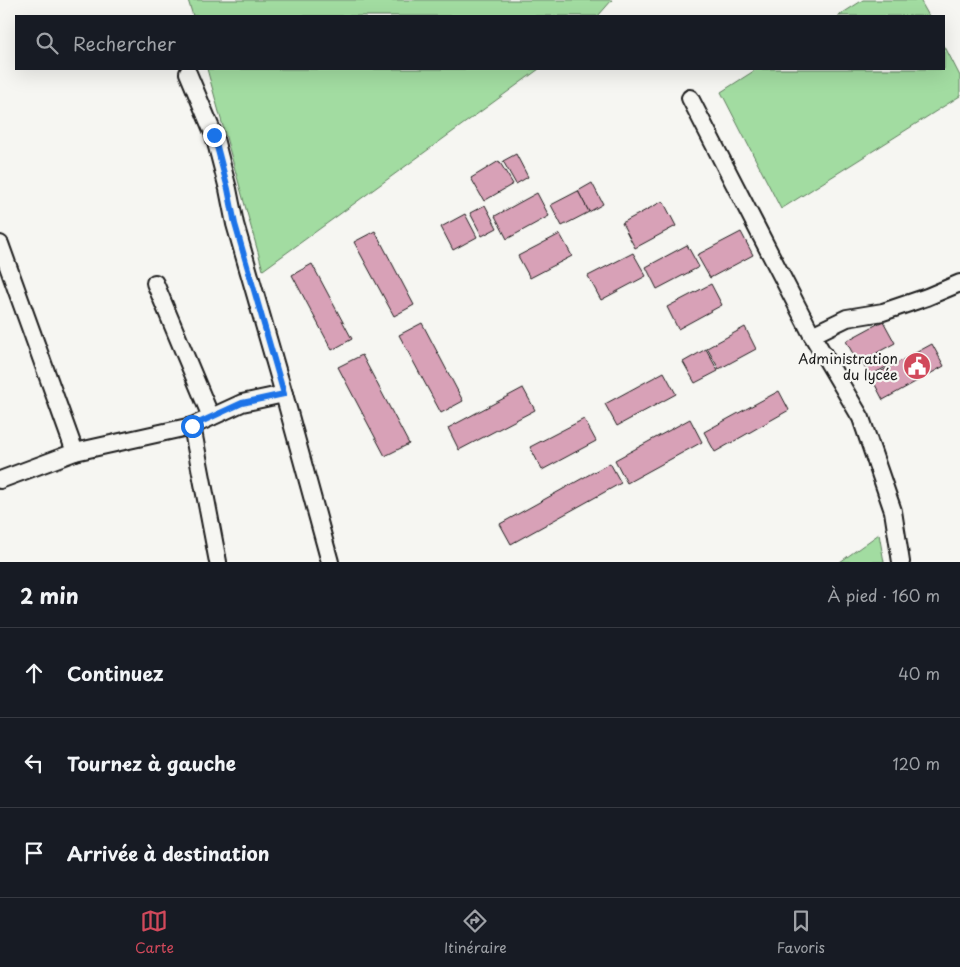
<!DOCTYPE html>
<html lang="fr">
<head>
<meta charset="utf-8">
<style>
	:root { --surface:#171b24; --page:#242831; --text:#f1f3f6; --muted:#9ea1a6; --line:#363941; --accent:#d1495b }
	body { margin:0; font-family:"Playpen Sans",sans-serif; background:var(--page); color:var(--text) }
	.stop { position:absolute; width:15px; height:15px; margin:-11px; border:4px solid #1a73e8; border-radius:50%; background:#fff }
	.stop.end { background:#1a73e8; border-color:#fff; box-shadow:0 1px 5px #0008 }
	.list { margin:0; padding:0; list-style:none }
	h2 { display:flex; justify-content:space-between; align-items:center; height:65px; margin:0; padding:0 20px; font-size:21px }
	h2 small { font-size:16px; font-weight:400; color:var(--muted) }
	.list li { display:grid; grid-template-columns:32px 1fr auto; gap:15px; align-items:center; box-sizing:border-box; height:90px; padding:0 20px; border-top:1px solid var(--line) }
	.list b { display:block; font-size:19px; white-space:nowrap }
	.list em { font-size:16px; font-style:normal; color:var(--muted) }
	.icon { flex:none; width:28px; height:28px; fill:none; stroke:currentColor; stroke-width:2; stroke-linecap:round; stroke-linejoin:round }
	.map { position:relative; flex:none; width:960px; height:562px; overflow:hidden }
	.search { position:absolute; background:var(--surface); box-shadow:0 5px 20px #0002; left:15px; right:15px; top:15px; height:55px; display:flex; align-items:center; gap:12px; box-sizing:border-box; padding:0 18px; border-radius:0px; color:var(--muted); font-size:19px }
	.sheet { height:335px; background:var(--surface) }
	nav { display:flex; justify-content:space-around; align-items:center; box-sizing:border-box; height:70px; border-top:1px solid var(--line); background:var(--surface); font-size:14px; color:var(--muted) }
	nav a { display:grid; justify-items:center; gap:2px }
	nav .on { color:var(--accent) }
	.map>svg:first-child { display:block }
</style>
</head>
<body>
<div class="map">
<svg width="960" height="562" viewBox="0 0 960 562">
	<rect width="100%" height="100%" fill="#f6f6f2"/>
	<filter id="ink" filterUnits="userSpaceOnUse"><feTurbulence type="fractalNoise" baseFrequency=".02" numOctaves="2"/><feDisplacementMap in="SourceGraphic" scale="10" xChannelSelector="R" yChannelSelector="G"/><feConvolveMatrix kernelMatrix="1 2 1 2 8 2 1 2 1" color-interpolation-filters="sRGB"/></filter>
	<g filter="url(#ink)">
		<g fill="#a2dca1" stroke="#5f7c5e">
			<path d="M188,0h424l-14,16h-405z"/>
			<path d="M863,0h57l9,16h-91z"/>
			<path d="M944,45l16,31v20l-179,113 -60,-117 36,-23h187z"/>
			<path d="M207,69h332l-276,201z"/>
			<path d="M879,534l5,28h-44z"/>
		</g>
		<g fill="#d8a1b7" stroke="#1c1c1c">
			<path d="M516,154l12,23 -12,7 -13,-23z"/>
			<path d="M499,161l14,23 -29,17 -13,-23z"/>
			<path d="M592,183l11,21 -14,8 -11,-21z"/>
			<path d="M578,191l11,21 -27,14 -11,-21z"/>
			<path d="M537,193l12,23 -42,23 -12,-23z"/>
			<path d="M663,201l13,25 -41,22 -13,-25z"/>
			<path d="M485,205l12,23 -15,8 -12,-23z"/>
			<path d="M465,214l12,23 -24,13 -12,-23z"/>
			<path d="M375,231l39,74 -20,11 -40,-74z"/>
			<path d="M741,232l12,23 -43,23 -13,-23z"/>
			<path d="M560,234l12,22 -42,22 -12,-22z"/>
			<path d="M687,245l12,22 -42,22 -11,-22z"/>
			<path d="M633,253l13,23 -45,24 -13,-24z"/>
			<path d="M312,264l40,75 -20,11 -40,-75z"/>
			<path d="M711,284l11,21 -44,24 -11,-22z"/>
			<path d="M883,321l12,22 -37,20 -12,-22z"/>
			<path d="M422,323l41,78 -22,12 -42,-78z"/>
			<path d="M745,327l11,22 -37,20 -12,-21z"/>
			<path d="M932,344l12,22 -61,34 -12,-23z"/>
			<path d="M706,349l12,22 -23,12 -12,-21z"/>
			<path d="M880,352l8,14 -19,10 -7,-14z"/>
			<path d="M362,355l47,89 -24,12 -47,-89z"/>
			<path d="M664,372l12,22 -59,32 -12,-22z"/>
			<path d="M523,388l12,22 -76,40 -11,-22z"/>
			<path d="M779,391l10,19 -74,42 -11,-20z"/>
			<path d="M584,419l12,22 -54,29 -12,-23z"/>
			<path d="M690,419l12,23 -75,41 -12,-23z"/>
			<path d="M610,463l11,20 -110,61 -11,-20z"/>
		</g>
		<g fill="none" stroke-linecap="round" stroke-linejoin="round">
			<g stroke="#1c1c1c" stroke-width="20">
				<g id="minor">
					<path d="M188,73l26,62 14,54 7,35 49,170 46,168"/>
					<path d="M690,98l122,237 49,83 32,93 8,51"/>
					<path d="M0,244l75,208"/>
					<path d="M155,283l56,134"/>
					<path d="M812,335l35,-17 36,-6 44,-15 33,-14"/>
					<path d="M192,426l26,136"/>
					<path d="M0,480l75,-28 117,-26 50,-23 42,-9"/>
				</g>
			</g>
			<use href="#minor" stroke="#f6f6f2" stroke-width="16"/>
		</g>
	</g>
	<g fill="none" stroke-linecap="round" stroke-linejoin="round" filter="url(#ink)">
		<path stroke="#1a73e8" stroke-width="6" d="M192,426l50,-23 42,-9 -49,-170 -7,-35 -14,-54"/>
	</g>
	<defs>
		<g id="civic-disc" transform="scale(1.4375)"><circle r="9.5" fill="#d1495b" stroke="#f6f6f2"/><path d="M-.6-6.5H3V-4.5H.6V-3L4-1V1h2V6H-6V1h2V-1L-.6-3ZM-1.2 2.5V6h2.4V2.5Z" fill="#fff"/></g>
	</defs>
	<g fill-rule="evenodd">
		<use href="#civic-disc" x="917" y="366"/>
	</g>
	<g text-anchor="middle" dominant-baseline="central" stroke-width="4.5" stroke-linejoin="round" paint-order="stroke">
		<g font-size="14" fill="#1c1c1c" stroke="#f6f6f2" text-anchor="end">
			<text x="898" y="358">Administration<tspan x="898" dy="16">du lycée</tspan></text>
		</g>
	</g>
</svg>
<div class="stop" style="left:192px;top:426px"></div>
<div class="stop end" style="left:214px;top:135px"></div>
<div class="search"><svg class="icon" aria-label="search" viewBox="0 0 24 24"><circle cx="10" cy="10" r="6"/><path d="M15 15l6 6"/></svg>Rechercher</div>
</div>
<section class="sheet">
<h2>2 min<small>À pied · 160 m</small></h2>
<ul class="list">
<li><svg class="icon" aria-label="ahead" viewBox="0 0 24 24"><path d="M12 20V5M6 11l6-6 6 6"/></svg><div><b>Continuez</b></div><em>40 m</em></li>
<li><svg class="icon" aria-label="left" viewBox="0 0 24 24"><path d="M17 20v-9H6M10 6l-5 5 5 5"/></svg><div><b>Tournez à gauche</b></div><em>120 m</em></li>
<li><svg class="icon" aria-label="arrive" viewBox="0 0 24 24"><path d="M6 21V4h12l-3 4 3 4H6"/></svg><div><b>Arrivée à destination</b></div></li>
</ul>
</section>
<nav>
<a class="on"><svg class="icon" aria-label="map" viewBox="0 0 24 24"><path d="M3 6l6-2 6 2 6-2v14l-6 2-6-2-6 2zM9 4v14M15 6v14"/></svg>Carte</a>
<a><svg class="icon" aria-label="directions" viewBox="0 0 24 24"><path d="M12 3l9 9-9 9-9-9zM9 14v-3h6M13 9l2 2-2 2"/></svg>Itinéraire</a>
<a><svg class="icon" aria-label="saved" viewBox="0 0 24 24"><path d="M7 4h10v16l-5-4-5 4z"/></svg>Favoris</a>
</nav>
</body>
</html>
